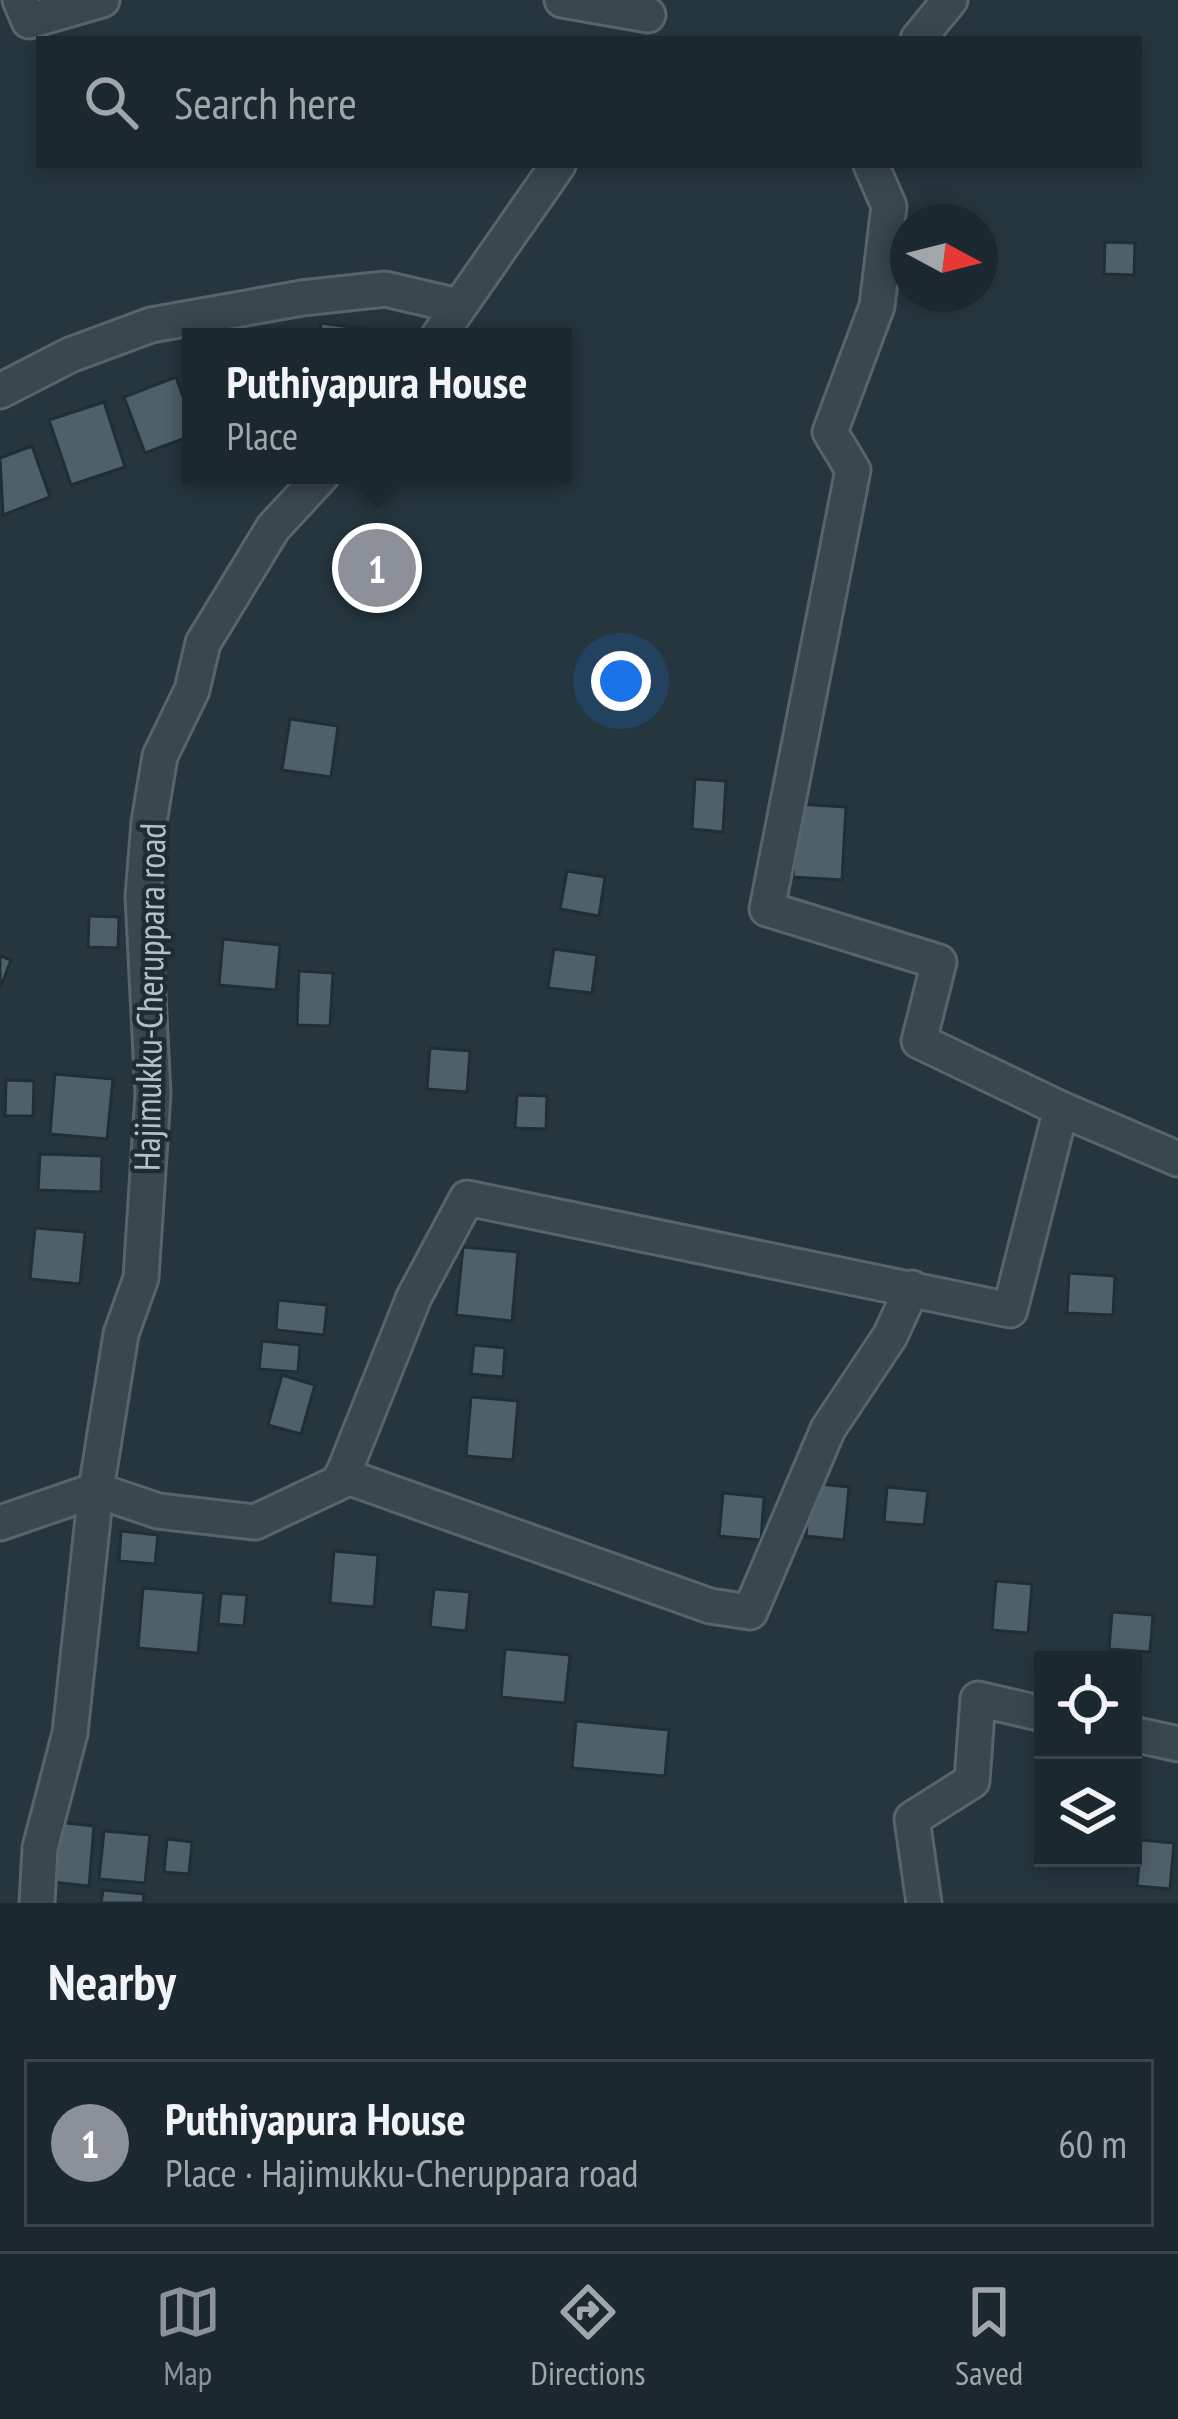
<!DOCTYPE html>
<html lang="en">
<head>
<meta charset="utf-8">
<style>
	:root { --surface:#1c282f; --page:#29343b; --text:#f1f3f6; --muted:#a0a6aa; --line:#3a444b; --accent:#8c9099 }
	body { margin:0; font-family:"PT Sans Narrow",sans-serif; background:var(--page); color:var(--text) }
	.controls { position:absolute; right:36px; bottom:36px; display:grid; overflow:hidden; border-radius:0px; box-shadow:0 6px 18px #0003 }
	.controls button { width:108px; height:108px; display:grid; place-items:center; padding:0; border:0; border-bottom:3px solid var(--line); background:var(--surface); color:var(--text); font:60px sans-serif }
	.compass { position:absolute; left:890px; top:204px; width:108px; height:108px; border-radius:50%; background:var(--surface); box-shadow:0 6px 18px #0003; rotate:97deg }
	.you { position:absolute; left:621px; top:681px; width:42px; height:42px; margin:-30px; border:9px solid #fff; border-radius:50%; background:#1a73e8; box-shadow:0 0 0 18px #1a73e833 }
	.badge { display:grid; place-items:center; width:78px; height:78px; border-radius:50%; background:var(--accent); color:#fff; font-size:39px; font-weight:700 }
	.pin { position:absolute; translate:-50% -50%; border:6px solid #fff; box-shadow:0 3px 12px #0006 }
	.popup { position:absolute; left:182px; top:328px; width:390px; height:156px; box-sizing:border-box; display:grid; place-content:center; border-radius:0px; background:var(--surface); filter:drop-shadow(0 3px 9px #0005); font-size:39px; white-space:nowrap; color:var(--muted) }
	.popup b { font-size:45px; color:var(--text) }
	.popup::after { content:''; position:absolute; left:50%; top:100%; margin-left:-24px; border:24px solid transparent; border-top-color:var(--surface) }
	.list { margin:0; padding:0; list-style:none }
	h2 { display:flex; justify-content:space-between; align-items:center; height:156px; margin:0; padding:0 48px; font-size:51px }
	h2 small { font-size:39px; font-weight:400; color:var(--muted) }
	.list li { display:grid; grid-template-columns:78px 1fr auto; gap:36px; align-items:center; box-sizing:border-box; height:168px; margin:0 24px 24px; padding:0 24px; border:3px solid var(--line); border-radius:0px }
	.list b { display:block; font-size:45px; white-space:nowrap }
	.list p { margin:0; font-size:39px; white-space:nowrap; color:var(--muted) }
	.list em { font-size:39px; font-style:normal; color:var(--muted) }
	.icon { flex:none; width:66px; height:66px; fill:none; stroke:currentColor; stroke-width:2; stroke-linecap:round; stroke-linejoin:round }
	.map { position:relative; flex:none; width:1178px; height:1903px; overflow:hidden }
	.search { position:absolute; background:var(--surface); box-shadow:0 6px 18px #0003; left:36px; right:36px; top:36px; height:132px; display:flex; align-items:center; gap:30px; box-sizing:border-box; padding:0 42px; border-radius:0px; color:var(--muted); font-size:45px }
	.sheet { height:348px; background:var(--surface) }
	nav { display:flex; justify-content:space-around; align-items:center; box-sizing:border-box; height:168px; border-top:3px solid var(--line); background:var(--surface); font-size:33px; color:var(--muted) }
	nav a { display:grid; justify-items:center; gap:6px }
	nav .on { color:var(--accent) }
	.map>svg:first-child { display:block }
</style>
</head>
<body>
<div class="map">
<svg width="1178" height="1903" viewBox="0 0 1178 1903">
	<rect width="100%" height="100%" fill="#25363f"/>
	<g fill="#4e606a" stroke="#202e36" stroke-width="3">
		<path d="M1105,242l30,1 -1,32 -30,-1z"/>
		<path d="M321,323l52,7 -1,7h-53z"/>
		<path d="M176,377l15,41v18l-46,17 -21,-56z"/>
		<path d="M104,402l21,65 -54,18 -22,-65z"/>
		<path d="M32,446l18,51 -47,18 -3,-57z"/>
		<path d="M352,538l55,3 -3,63 -59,-9z"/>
		<path d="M290,719l48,7 -7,51 -49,-7z"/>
		<path d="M695,779l31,2 -3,51 -31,-3z"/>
		<path d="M797,804l49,3 -4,73 -49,-3z"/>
		<path d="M567,871l38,6 -6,39 -39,-7z"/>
		<path d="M89,916l30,1 -1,31 -30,-1z"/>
		<path d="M223,939l57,6 -4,45 -57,-5z"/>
		<path d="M554,949l43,6 -5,38 -44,-5z"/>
		<path d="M0,956l11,4 -11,29z"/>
		<path d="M299,971l34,2 -3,53 -33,-1z"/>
		<path d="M430,1048l40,3 -3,41 -40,-3z"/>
		<path d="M55,1074l58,5 -6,60 -57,-5z"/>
		<path d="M6,1080l28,1 -1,35h-28z"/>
		<path d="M517,1095l30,1 -1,33 -31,-1z"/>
		<path d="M40,1154l62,2 -1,36 -63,-2z"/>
		<path d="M35,1228l50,4 -5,52 -50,-5z"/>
		<path d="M463,1247l55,5 -6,69 -56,-6z"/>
		<path d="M1069,1273l46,3 -2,39 -46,-2z"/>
		<path d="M278,1300l49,5 -3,30 -48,-5z"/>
		<path d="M262,1341l38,4 -2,27 -39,-3z"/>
		<path d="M474,1345l31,3 -2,29 -32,-3z"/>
		<path d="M282,1375l33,10 -14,49 -33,-9z"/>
		<path d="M471,1397l47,4 -5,59 -47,-4z"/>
		<path d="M810,1483l39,4 -5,53 -38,-4z"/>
		<path d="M887,1487l41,4 -4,34 -40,-3z"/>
		<path d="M723,1493l41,4 -3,43 -42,-4z"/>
		<path d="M121,1531l37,4 -3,29 -36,-3z"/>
		<path d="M334,1551l44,4 -4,52 -44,-4z"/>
		<path d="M996,1581l36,3 -4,49 -36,-3z"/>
		<path d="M143,1588l61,5 -6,60 -60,-5z"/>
		<path d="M434,1589l36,3 -4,39 -36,-4z"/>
		<path d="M221,1593l26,2 -3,31 -26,-2z"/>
		<path d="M1112,1612l41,3 -3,37 -41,-3z"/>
		<path d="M505,1649l65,6 -5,48 -64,-6z"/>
		<path d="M576,1721l93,9 -4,46 -93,-8z"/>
		<path d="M58,1822l36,4 -5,60 -37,-4z"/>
		<path d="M104,1831l46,4 -5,48 -46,-4z"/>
		<path d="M167,1839l25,3 -3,32 -25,-2z"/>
		<path d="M1141,1840l33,3 -4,46 -33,-3z"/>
		<path d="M103,1890l41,4 -1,9h-42z"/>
	</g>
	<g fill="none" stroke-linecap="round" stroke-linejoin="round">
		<g stroke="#57646d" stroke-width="39">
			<g id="minor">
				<path d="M20,0l9,21 73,-21"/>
				<path d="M562,0l86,15"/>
				<path d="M918,39l32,-39"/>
				<path d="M438,337l120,-172"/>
				<path d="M0,391l70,-36 81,-30 151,-27 83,-9 73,17"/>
				<path d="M322,475l-49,53 -70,115 -11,47 -32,66 -11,66 -6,74 10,198 -12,184 -20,56 -25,156 62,21 97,11 85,-40 74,-185 53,-99 543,112 51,-201 -142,-68 20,-79 -172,-53 86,-439 -23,-38 47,-126 12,-100 -18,-41"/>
				<path d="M1061,1109l117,50"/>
				<path d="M342,1475l368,131 40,6 78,-183 62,-93 22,-48"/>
				<path d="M0,1523l96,-33 -26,243 -30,115 -3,55"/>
				<path d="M1133,1734l45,10"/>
				<path d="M924,1903l-12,-84 60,-38 6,-82 65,15"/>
			</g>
		</g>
		<use href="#minor" stroke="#39474f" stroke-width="33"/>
	</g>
	<g text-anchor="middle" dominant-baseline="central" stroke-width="9" stroke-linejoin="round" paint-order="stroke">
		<g font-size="36" fill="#b5c1ca" stroke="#1e2c34">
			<text transform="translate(149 997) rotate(-89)">Hajimukku-Cheruppara road</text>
		</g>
	</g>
</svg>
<div class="controls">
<button><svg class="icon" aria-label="locate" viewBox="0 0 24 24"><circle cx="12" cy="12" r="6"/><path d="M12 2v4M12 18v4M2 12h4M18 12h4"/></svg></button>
<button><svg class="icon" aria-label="layers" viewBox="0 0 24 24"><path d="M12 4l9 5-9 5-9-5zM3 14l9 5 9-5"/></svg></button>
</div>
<svg class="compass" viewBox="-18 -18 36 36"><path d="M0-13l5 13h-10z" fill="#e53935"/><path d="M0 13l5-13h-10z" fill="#a0a6aa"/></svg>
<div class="you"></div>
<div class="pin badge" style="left:377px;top:568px">1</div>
<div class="popup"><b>Puthiyapura House</b>Place</div>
<div class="search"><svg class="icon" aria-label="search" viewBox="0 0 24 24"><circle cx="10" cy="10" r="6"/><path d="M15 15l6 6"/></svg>Search here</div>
</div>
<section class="sheet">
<h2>Nearby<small></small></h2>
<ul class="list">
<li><span class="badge">1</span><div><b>Puthiyapura House</b><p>Place · Hajimukku-Cheruppara road</p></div><em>60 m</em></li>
</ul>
</section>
<nav>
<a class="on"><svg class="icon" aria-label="map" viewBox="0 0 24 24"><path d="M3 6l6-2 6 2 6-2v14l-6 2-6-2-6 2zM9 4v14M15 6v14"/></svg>Map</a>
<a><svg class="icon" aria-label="directions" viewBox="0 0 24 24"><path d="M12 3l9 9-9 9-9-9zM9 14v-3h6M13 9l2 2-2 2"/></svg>Directions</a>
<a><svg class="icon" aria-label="saved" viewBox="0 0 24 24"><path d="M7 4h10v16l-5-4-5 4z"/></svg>Saved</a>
</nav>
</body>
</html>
